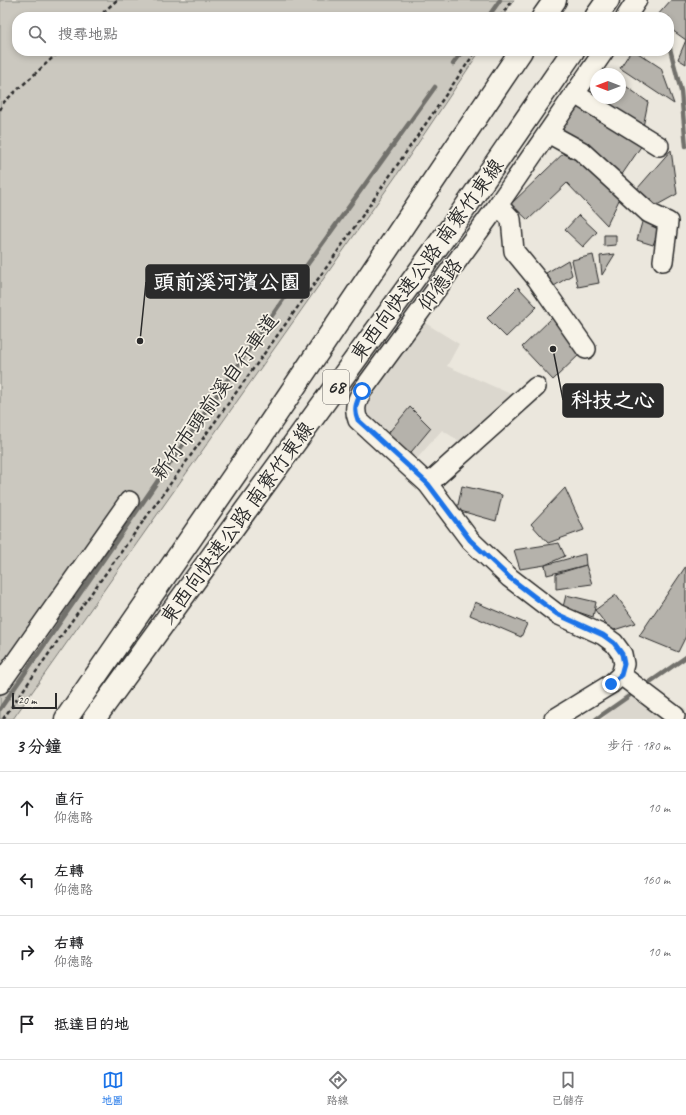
<!DOCTYPE html>
<html lang="zh-TW">
<head>
<meta charset="utf-8">
<style>
	:root { --surface:#fff; --page:#f6f6f6; --text:#202124; --muted:#757577; --line:#e0e0e0; --accent:#1a73e8 }
	body { margin:0; font-family:Caveat,"LXGW WenKai TC",sans-serif; background:var(--page); color:var(--text) }
	.compass { position:absolute; left:590px; top:68px; width:36px; height:36px; border-radius:50%; background:var(--surface); box-shadow:0 2px 6px #0003; rotate:270deg }
	.scale { position:absolute; left:12px; bottom:10px; width:45px; box-sizing:border-box; padding-left:4px; border:2px solid #2b2b2b; border-top:0; font-size:11px; line-height:14px; white-space:nowrap; color:#2b2b2b; -webkit-text-stroke:3px #f7f3e8; paint-order:stroke }
	.stop { position:absolute; width:12px; height:12px; margin:-9px; border:3px solid #1a73e8; border-radius:50%; background:#fff }
	.stop.end { background:#1a73e8; border-color:#fff; box-shadow:0 1px 4px #0008 }
	.list { margin:0; padding:0; list-style:none }
	h2 { display:flex; justify-content:space-between; align-items:center; height:52px; margin:0; padding:0 16px; font-size:17px }
	h2 small { font-size:13px; font-weight:400; color:var(--muted) }
	.list li { display:grid; grid-template-columns:26px 1fr auto; gap:12px; align-items:center; box-sizing:border-box; height:72px; padding:0 16px; border-top:1px solid var(--line) }
	.list b { display:block; font-size:15px; white-space:nowrap }
	.list p { margin:0; font-size:13px; white-space:nowrap; color:var(--muted) }
	.list em { font-size:13px; font-style:normal; color:var(--muted) }
	.icon { flex:none; width:22px; height:22px; fill:none; stroke:currentColor; stroke-width:2; stroke-linecap:round; stroke-linejoin:round }
	.map { position:relative; flex:none; width:686px; height:719px; overflow:hidden }
	.search { position:absolute; background:var(--surface); box-shadow:0 2px 6px #0003; left:12px; right:12px; top:12px; height:44px; display:flex; align-items:center; gap:10px; box-sizing:border-box; padding:0 14px; border-radius:16px; color:var(--muted); font-size:15px }
	.sheet { height:340px; background:var(--surface) }
	nav { display:flex; justify-content:space-around; align-items:center; box-sizing:border-box; height:56px; border-top:1px solid var(--line); background:var(--surface); font-size:11px; color:var(--muted) }
	nav a { display:grid; justify-items:center; gap:2px }
	nav .on { color:var(--accent) }
	.map>svg:first-child { display:block }
</style>
</head>
<body>
<div class="map">
<svg width="686" height="719" viewBox="0 0 686 719">
	<rect width="100%" height="100%" fill="#ebe7dd"/>
	<filter id="ink" filterUnits="userSpaceOnUse"><feTurbulence type="fractalNoise" baseFrequency=".025" numOctaves="2"/><feDisplacementMap in="SourceGraphic" scale="8" xChannelSelector="R" yChannelSelector="G"/><feConvolveMatrix kernelMatrix="1 2 1 2 8 2 1 2 1" color-interpolation-filters="sRGB"/></filter>
	<g filter="url(#ink)">
		<g fill="#dbd7ce">
			<path d="M422,321l37,23 -12,22 66,29 -49,49 -22,-14 -28,32 -50,-52z"/>
			<path d="M638,680l48,29v10h-83z"/>
		</g>
		<path fill="#cbc8bf" stroke="#7b7a75" d="M0,0h514l-12,17h-485v34h463l-84,125 -383,543h-13z"/>
		<g fill="none" stroke-linecap="round" stroke-linejoin="round">
			<g stroke="#72716c" stroke-width="4.5">
				<path d="M488,17l12,-17"/>
				<path d="M669,45l12,46 5,55"/>
				<path d="M453,64l10,-13"/>
				<path d="M650,682l36,-25"/>
				<path d="M0,709l307,-444 128,-178"/>
				<path d="M596,719l33,-23"/>
			</g>
		</g>
		<g fill="#b5b2ab" stroke="#2b2b2b">
			<path d="M671,0h15v40l-17,-12v-11h-13z"/>
			<path d="M686,40v24l-8,-5z"/>
			<path d="M631,51h4l26,17 13,36 -54,-36z"/>
			<path d="M599,67l9,7h-12v24h24v-16l28,20 -6,30 -59,-39z"/>
			<path d="M578,100l64,45 -21,31 -65,-45z"/>
			<path d="M571,146l49,52 -13,27 -40,-42 -39,37 -17,-16z"/>
			<path d="M671,150l6,44 -29,16 -11,-21z"/>
			<path d="M579,215l18,17 -14,15 -18,-17z"/>
			<path d="M644,215l17,8 -8,22 -16,-5z"/>
			<path d="M604,235h12v10l-12,1z"/>
			<path d="M615,254l-13,21 -2,-19z"/>
			<path d="M593,255l6,28 -21,4 -6,-27z"/>
			<path d="M568,260l4,15 -18,11 -8,-13z"/>
			<path d="M518,287l19,20 -31,30 -19,-19z"/>
			<path d="M552,318l31,33 -30,29 -31,-33z"/>
			<path d="M410,407l21,21 -24,29 -22,-20z"/>
			<path d="M462,486l40,9 -6,26 -39,-11z"/>
			<path d="M565,488l19,42 -36,13 -17,-19z"/>
			<path d="M559,543l6,13 -20,9 -25,4 -6,-19z"/>
			<path d="M585,554l1,11 -39,10 -2,-10z"/>
			<path d="M586,565l6,19 -36,5v-15z"/>
			<path d="M686,566v70l-8,16 -39,-16z"/>
			<path d="M566,595l30,7 -3,15 -30,-10z"/>
			<path d="M616,595l20,28 -25,8 -16,-21z"/>
			<path d="M475,602l52,22 -6,13 -51,-22z"/>
		</g>
		<g fill="none" stroke-linecap="round" stroke-linejoin="round">
			<g stroke="#2b2b2b" stroke-width="22">
				<g id="minor">
					<path d="M626,17l11,-17"/>
					<path d="M575,94l84,52"/>
					<path d="M548,133l33,18 68,62 19,9 -5,39"/>
					<path d="M498,205l13,14 3,32 23,28 49,70"/>
					<path d="M428,484l108,-97"/>
					<path d="M621,675l54,41"/>
					<path d="M0,684l129,-183"/>
					<path d="M554,719l57,-35 10,-9 3,-11 -2,-10 -8,-11 -11,-8 -46,-21 -47,-36 -40,-38 -42,-56 -70,-64c-5,-12 -1,-19 4,-29l136,-186 106,-154"/>
				</g>
			</g>
			<g stroke="#2b2b2b" stroke-width="25">
				<g id="highway">
					<path d="M543,17l12,-17"/>
					<path d="M596,17l12,-17"/>
					<path d="M66,719l192,-278 263,-390"/>
					<path d="M94,719l364,-501 115,-167"/>
				</g>
			</g>
			<g stroke="#2b2b2b" stroke-width="2.5" stroke-dasharray="4 3" stroke-linecap="butt">
				<path d="M98,17l19,-17"/>
				<path d="M500,17l12,-17"/>
				<path d="M0,110l4,-8 56,-51"/>
				<path d="M3,719l82,-117 246,-341 145,-210"/>
			</g>
			<use href="#minor" stroke="#f7f3e8" stroke-width="19"/>
			<use href="#highway" stroke="#f7f3e8" stroke-width="22"/>
		</g>
	</g>
	<g fill="none" stroke-linecap="round" stroke-linejoin="round" filter="url(#ink)">
		<path stroke="#1a73e8" stroke-width="5" d="M362,391c-5,10 -9,17 -4,29l70,64 42,56 40,38 47,36 46,21 11,8 8,11 2,10 -3,11 -10,9"/>
	</g>
	<g text-anchor="middle" dominant-baseline="central" stroke-width="3.5" stroke-linejoin="round" paint-order="stroke">
		<rect fill="#f7f3e8" stroke="#686764" stroke-width="1" x="323" y="370" width="26" height="34" rx="3"/>
		<g font-size="19" font-weight="bold" fill="#2b2b2b">
			<text x="336" y="387">68</text>
		</g>
		<g font-size="20" fill="#2b2b2b" stroke="#f7f3e8">
			<text transform="translate(427 260) rotate(-54)">東西向快速公路 南寮竹東線</text>
			<text transform="translate(440 285) rotate(-54)">仰德路</text>
			<text transform="translate(215 397) rotate(-54)">新竹市頭前溪自行車道</text>
			<text transform="translate(237 523) rotate(-54)">東西向快速公路 南寮竹東線</text>
		</g>
	</g>
	<path fill="none" stroke="#2b2b2b" stroke-width="1.5" d="M140 341L146 282M553 349L563 400"/>
	<g fill="#2b2b2b" stroke="#f7f3e8" stroke-width="1.5">
		<circle cx="140" cy="341" r="4"/>
		<circle cx="553" cy="349" r="4"/>
	</g>
	<g fill="#2b2b2b" stroke="#2b2b2b" stroke-width="1.5">
		<rect x="146" y="265" width="163" height="33" rx="4"/>
		<rect x="563" y="384" width="100" height="33" rx="4"/>
	</g>
	<g font-size="21" text-anchor="middle" font-weight="bold" fill="#fff">
		<text x="227" y="289">頭前溪河濱公園</text>
		<text x="613" y="407">科技之心</text>
	</g>
</svg>
<svg class="compass" viewBox="-18 -18 36 36"><path d="M0-13l5 13h-10z" fill="#e53935"/><path d="M0 13l5-13h-10z" fill="#757577"/></svg>
<div class="scale">20 m</div>
<div class="stop" style="left:362px;top:391px"></div>
<div class="stop end" style="left:611px;top:684px"></div>
<div class="search"><svg class="icon" aria-label="search" viewBox="0 0 24 24"><circle cx="10" cy="10" r="6"/><path d="M15 15l6 6"/></svg>搜尋地點</div>
</div>
<section class="sheet">
<h2>3 分鐘<small>步行 · 180 m</small></h2>
<ul class="list">
<li><svg class="icon" aria-label="ahead" viewBox="0 0 24 24"><path d="M12 20V5M6 11l6-6 6 6"/></svg><div><b>直行</b><p>仰德路</p></div><em>10 m</em></li>
<li><svg class="icon" aria-label="left" viewBox="0 0 24 24"><path d="M17 20v-9H6M10 6l-5 5 5 5"/></svg><div><b>左轉</b><p>仰德路</p></div><em>160 m</em></li>
<li><svg class="icon" aria-label="right" viewBox="0 0 24 24"><path d="M7 20v-9h11M14 6l5 5-5 5"/></svg><div><b>右轉</b><p>仰德路</p></div><em>10 m</em></li>
<li><svg class="icon" aria-label="arrive" viewBox="0 0 24 24"><path d="M6 21V4h12l-3 4 3 4H6"/></svg><div><b>抵達目的地</b></div></li>
</ul>
</section>
<nav>
<a class="on"><svg class="icon" aria-label="map" viewBox="0 0 24 24"><path d="M3 6l6-2 6 2 6-2v14l-6 2-6-2-6 2zM9 4v14M15 6v14"/></svg>地圖</a>
<a><svg class="icon" aria-label="directions" viewBox="0 0 24 24"><path d="M12 3l9 9-9 9-9-9zM9 14v-3h6M13 9l2 2-2 2"/></svg>路線</a>
<a><svg class="icon" aria-label="saved" viewBox="0 0 24 24"><path d="M7 4h10v16l-5-4-5 4z"/></svg>已儲存</a>
</nav>
</body>
</html>
